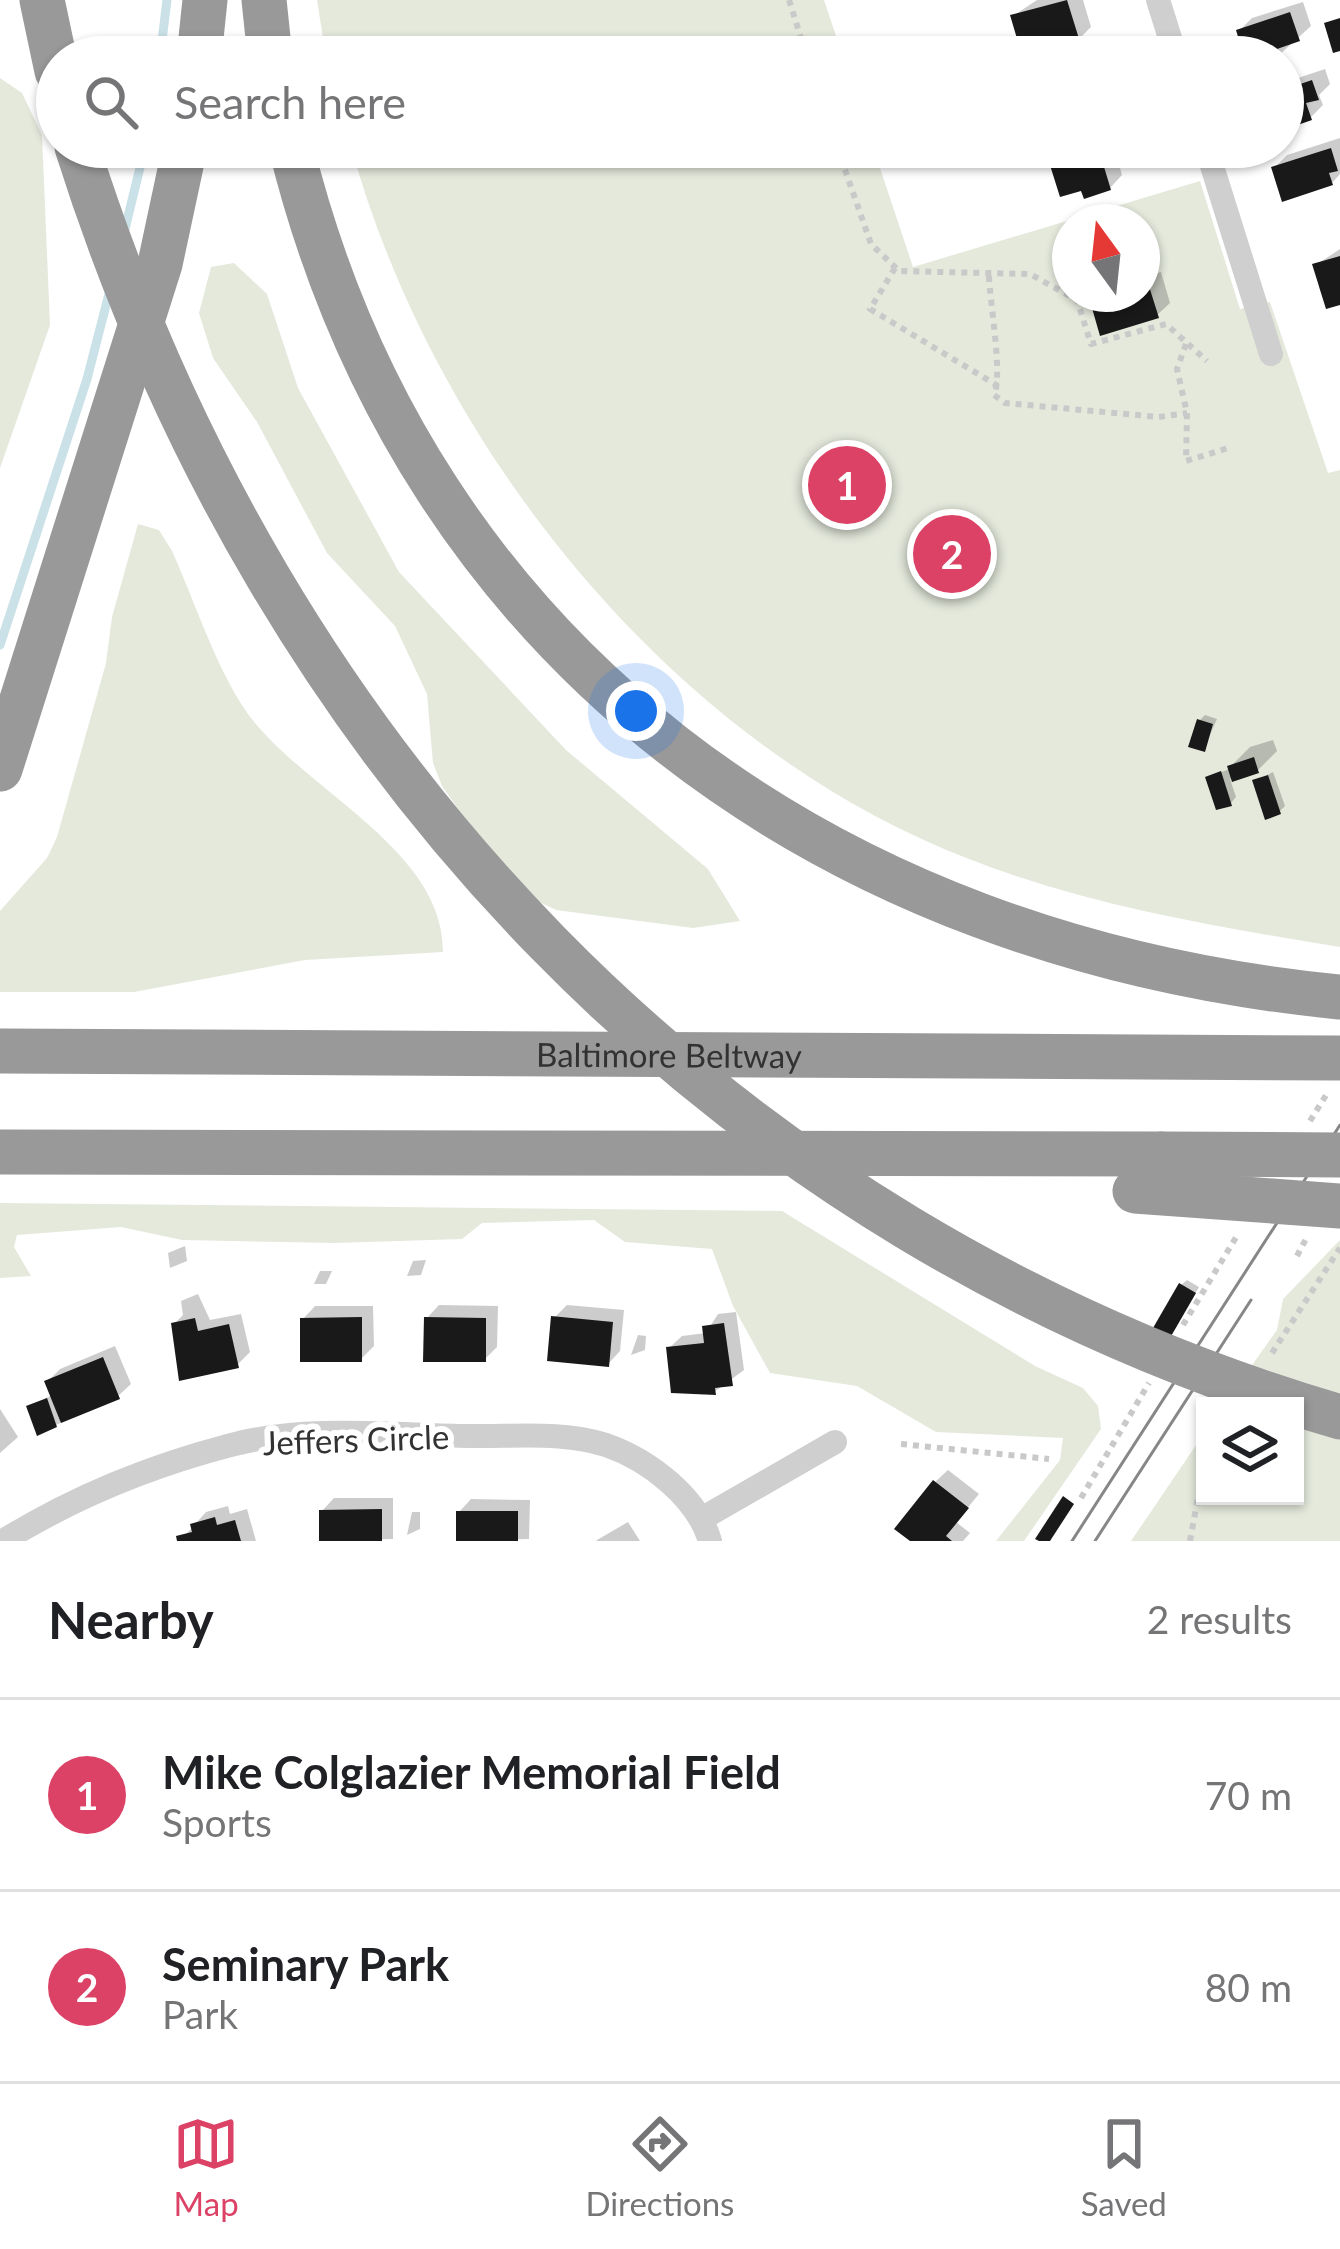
<!DOCTYPE html>
<html lang="en">
<head>
<meta charset="utf-8">
<style>
	:root { --surface:#fff; --page:#f2f2f2; --text:#202124; --muted:#757577; --line:#e0e0e0; --accent:#dc4166 }
	body { margin:0; font-family:Lato,sans-serif; background:var(--page); color:var(--text) }
	.controls { position:absolute; right:36px; bottom:36px; display:grid; overflow:hidden; border-radius:0px; box-shadow:0 3px 9px #0004 }
	.controls button { width:108px; height:108px; display:grid; place-items:center; padding:0; border:0; border-bottom:3px solid var(--line); background:var(--surface); color:var(--text); font:60px sans-serif }
	.compass { position:absolute; left:1052px; top:204px; width:108px; height:108px; border-radius:50%; background:var(--surface); box-shadow:0 3px 9px #0004; rotate:345deg }
	.you { position:absolute; left:636px; top:711px; width:42px; height:42px; margin:-30px; border:9px solid #fff; border-radius:50%; background:#1a73e8; box-shadow:0 0 0 18px #1a73e833 }
	.badge { display:grid; place-items:center; width:78px; height:78px; border-radius:50%; background:var(--accent); color:#fff; font-size:39px; font-weight:700 }
	.pin { position:absolute; translate:-50% -50%; border:6px solid #fff; box-shadow:0 3px 12px #0006 }
	.list { margin:0; padding:0; list-style:none }
	h2 { display:flex; justify-content:space-between; align-items:center; height:156px; margin:0; padding:0 48px; font-size:51px }
	h2 small { font-size:39px; font-weight:400; color:var(--muted) }
	.list li { display:grid; grid-template-columns:78px 1fr auto; gap:36px; align-items:center; box-sizing:border-box; height:192px; padding:0 48px; border-top:3px solid var(--line) }
	.list b { display:block; font-size:45px; white-space:nowrap }
	.list p { margin:0; font-size:39px; white-space:nowrap; color:var(--muted) }
	.list em { font-size:39px; font-style:normal; color:var(--muted) }
	.icon { flex:none; width:66px; height:66px; fill:none; stroke:currentColor; stroke-width:2; stroke-linecap:round; stroke-linejoin:round }
	.map { position:relative; flex:none; width:1340px; height:1541px; overflow:hidden }
	.search { position:absolute; background:var(--surface); box-shadow:0 3px 9px #0004; left:36px; right:36px; top:36px; height:132px; display:flex; align-items:center; gap:30px; box-sizing:border-box; padding:0 42px; border-radius:66px; color:var(--muted); font-size:45px }
	.sheet { height:540px; background:var(--surface) }
	nav { display:flex; justify-content:space-around; align-items:center; box-sizing:border-box; height:168px; border-top:3px solid var(--line); background:var(--surface); font-size:33px; color:var(--muted) }
	nav a { display:grid; justify-items:center; gap:6px }
	nav .on { color:var(--accent) }
	.map>svg:first-child { display:block }
</style>
</head>
<body>
<div class="map">
<svg width="1340" height="1541" viewBox="0 0 1340 1541">
	<rect width="100%" height="100%" fill="#fff"/>
	<g fill="#e4e9dc" fill-rule="evenodd">
		<path d="M317,0h507l19,57h-517z"/>
		<path d="M0,78l22,15 20,42 8,190 -50,143z"/>
		<path d="M351,147h522l40,120 287,-86 40,128 30,-7 58,171 12,-3v477c-127,-21 -251,-41 -371,-88 -297,-114 -534,-411 -618,-712zM1070,222h72v72h-72z"/>
		<path d="M234,263l33,31 31,94 101,184 167,178 142,119 32,52 -47,7 -137,-18 -29,-14 -31,-33 -54,-77 -9,-23 -6,-69 -32,-68 -68,-73 -70,-131 -44,-64 -14,-45 12,-46z"/>
		<path d="M138,524l21,6 13,21c22,49 40,105 68,151 50,83 204,142 203,250l-138,8 -171,32h-134v-81l47,-53 10,-21 49,-174 6,-46z"/>
		<path d="M0,1203l782,8 253,155 48,22 15,18 3,23 -77,112h-28l64,-81 3,-22 -127,-6 -79,-46 -87,-13 -37,-67 -21,-57 -87,-7 -31,-22 -112,3 -20,16 -127,4 -153,-3 -61,-13 -104,8 -3,12 17,29 -31,2z"/>
		<path d="M1340,1240v301h-209l74,-109v64h90v-90h-72l54,-76 6,-31z"/>
	</g>
	<g fill="#0003">
		<path d="M1037,0h46l8,27 -13,13 -42,-6 -23,-18z"/>
		<path d="M1303,2l8,24 -33,30 -30,1 -9,-26 13,-13z"/>
		<path d="M1325,69l5,15 -11,11 4,10 -13,13 -27,9v-44z"/>
		<path d="M1340,138v36l-8,9 -58,-15 13,-13z"/>
		<path d="M1077,147h37l8,28 -12,13 -58,-25z"/>
		<path d="M1340,249v52l-24,-36z"/>
		<path d="M1161,272l9,31 -13,12 -64,-13 8,-8h41v-16z"/>
		<path d="M1205,715l12,4 -13,29 -5,-27z"/>
		<path d="M1273,740l4,11 -19,19 -28,9 6,18 -5,6 -23,-26 19,-7 23,-23z"/>
		<path d="M1273,772l12,34 -6,6 -23,-31z"/>
		<path d="M185,1246l2,15 -17,7 -2,-15z"/>
		<path d="M426,1260l-5,15 -14,1 6,-15z"/>
		<path d="M320,1271h12l-6,13h-12z"/>
		<path d="M1187,1280l12,7 -24,42 6,-44z"/>
		<path d="M198,1294l12,26 31,-6 9,38 -13,13 -63,-41 9,-9 -2,-14z"/>
		<path d="M439,1305l59,1 -1,41 -12,12 -58,-41z"/>
		<path d="M567,1305l57,5 -4,41 -12,13 -54,-46z"/>
		<path d="M315,1306h58l1,40 -13,13 -58,-40z"/>
		<path d="M736,1312l8,58 -30,22 -45,-44 13,-12 24,-3 12,-19z"/>
		<path d="M638,1335l8,1 -1,14 -14,5z"/>
		<path d="M115,1346l16,38 -13,12 -62,29 -27,-18 23,-12 -5,-13 13,-13z"/>
		<path d="M0,1409l18,28 -18,16z"/>
		<path d="M948,1470l31,24 -23,28 14,11 -7,8h-49l21,-59z"/>
		<path d="M334,1498h59v41l-70,2 -1,-30z"/>
		<path d="M471,1499l59,1 -1,39 -70,2v-29z"/>
		<path d="M228,1506l2,8 17,-5 9,32h-76l26,-29z"/>
		<path d="M412,1512h8v17l-13,6z"/>
		<path d="M628,1522l12,19h-44l1,-1z"/>
	</g>
	<g fill="none" stroke-linecap="round" stroke-linejoin="round">
		<g stroke="#cae1e8" stroke-width="9">
			<path d="M160,57l7,-57"/>
			<path d="M125,229l20,-82"/>
			<path d="M0,645l87,-266 24,-93"/>
		</g>
	</g>
	<g fill="#191919">
		<path d="M1067,0l13,42 -41,13 -5,-17 -16,4 -8,-27z"/>
		<path d="M1290,12l10,29 -23,8 2,8h-35l-8,-27z"/>
		<path d="M1340,18v33l-7,2 -9,-30z"/>
		<path d="M1312,80l7,20 -13,3 6,17 -29,10v-40z"/>
		<path d="M1098,147l13,43 -27,9 -3,-8 -21,6 -11,-35z"/>
		<path d="M1331,148l7,23 -9,2 4,12 -51,17 -11,-35z"/>
		<path d="M1340,256v49l-14,4 -14,-45z"/>
		<path d="M1148,283l11,35 -59,18 -10,-35 52,-7v-9z"/>
		<path d="M1197,719l16,5 -8,28 -17,-5z"/>
		<path d="M1254,757l5,16 -27,9 -5,-16z"/>
		<path d="M1221,771l11,35 -16,4 -11,-33z"/>
		<path d="M1268,775l13,39 -16,6 -13,-40z"/>
		<path d="M1179,1283l17,10 -26,45 -17,-10z"/>
		<path d="M551,1316l62,6 -4,45 -62,-6z"/>
		<path d="M362,1317v45h-62v-44z"/>
		<path d="M424,1317l62,1v44h-63z"/>
		<path d="M195,1318l3,13 31,-7 10,44 -60,13 -8,-58z"/>
		<path d="M724,1323l9,63 -18,2 1,7 -45,-2 -5,-46 38,-4 -2,-17z"/>
		<path d="M103,1357l17,42 -59,24 -17,-42z"/>
		<path d="M47,1398l10,29 -20,9 -11,-30z"/>
		<path d="M933,1480l36,28 -23,28 6,5h-42l-16,-12z"/>
		<path d="M1063,1496l11,8 -24,37h-11l-4,-2z"/>
		<path d="M382,1509v32h-63v-31z"/>
		<rect x="456" y="1511" width="62" height="30"/>
		<path d="M215,1517l2,8 18,-5 6,21h-64l-1,-5 16,-4 -2,-8z"/>
	</g>
	<g fill="none" stroke-linecap="round" stroke-linejoin="round">
		<g stroke="#c9c9c9" stroke-width="6" stroke-dasharray="6 6" stroke-linecap="butt">
			<path d="M789,0l18,57"/>
			<path d="M837,147l34,97 28,27 131,3 47,26 14,44 75,-20 41,37"/>
			<path d="M895,268l-25,41 128,77"/>
			<path d="M989,276c1,27 14,100 5,119l11,8 154,14 28,-4"/>
			<path d="M1186,344l-9,25 10,44 -1,48 42,-13"/>
			<path d="M1310,1121l18,-29"/>
			<path d="M1297,1256l10,-19"/>
			<path d="M1183,1325l55,-91"/>
			<path d="M1272,1353l68,-105"/>
			<path d="M901,1444l148,15"/>
			<path d="M1081,1498l68,-115"/>
			<path d="M1190,1541l15,-82"/>
		</g>
		<g stroke="#cfcfcf" stroke-width="24">
			<path d="M1158,0l18,57"/>
			<path d="M1206,147l65,207"/>
			<path d="M703,1518l132,-76"/>
			<path d="M3,1541c71,-44 147,-75 228,-96 76,-20 160,-10 238,-9 45,1 93,-5 137,9 43,15 91,52 104,96"/>
		</g>
		<g stroke="#999" stroke-width="45">
			<path d="M42,0l15,71"/>
			<path d="M264,0l6,57"/>
			<path d="M199,57l6,-57"/>
			<path d="M291,147c126,510 541,801 1049,850"/>
			<path d="M0,769l160,-505 25,-117"/>
			<path id="s1" d="M0,1051l1340,7"/>
			<path d="M0,1152l1161,2"/>
		</g>
		<g stroke="#878787" stroke-width="3">
			<path d="M1072,1541l268,-416"/>
			<path d="M1095,1541l156,-241"/>
		</g>
		<g stroke="#999" stroke-width="45">
			<path d="M77,147c193,611 642,1088 1263,1270"/>
			<path d="M1161,1154l179,1"/>
			<path d="M1135,1191l205,15"/>
		</g>
	</g>
	<g text-anchor="middle" dominant-baseline="central" stroke-width="12" stroke-linejoin="round" paint-order="stroke">
		<g font-size="33" fill="#323232" stroke="#fff">
			<text stroke="none"><textPath href="#s1" startOffset="669">Baltimore Beltway</textPath></text>
			<text transform="translate(356 1439) rotate(-2)">Jeffers Circle</text>
		</g>
	</g>
</svg>
<div class="controls">
<button><svg class="icon" aria-label="layers" viewBox="0 0 24 24"><path d="M12 4l9 5-9 5-9-5zM3 14l9 5 9-5"/></svg></button>
</div>
<svg class="compass" viewBox="-18 -18 36 36"><path d="M0-13l5 13h-10z" fill="#e53935"/><path d="M0 13l5-13h-10z" fill="#757577"/></svg>
<div class="you"></div>
<div class="pin badge" style="left:847px;top:485px">1</div>
<div class="pin badge" style="left:952px;top:554px">2</div>
<div class="search"><svg class="icon" aria-label="search" viewBox="0 0 24 24"><circle cx="10" cy="10" r="6"/><path d="M15 15l6 6"/></svg>Search here</div>
</div>
<section class="sheet">
<h2>Nearby<small>2 results</small></h2>
<ul class="list">
<li><span class="badge">1</span><div><b>Mike Colglazier Memorial Field</b><p>Sports</p></div><em>70 m</em></li>
<li><span class="badge">2</span><div><b>Seminary Park</b><p>Park</p></div><em>80 m</em></li>
</ul>
</section>
<nav>
<a class="on"><svg class="icon" aria-label="map" viewBox="0 0 24 24"><path d="M3 6l6-2 6 2 6-2v14l-6 2-6-2-6 2zM9 4v14M15 6v14"/></svg>Map</a>
<a><svg class="icon" aria-label="directions" viewBox="0 0 24 24"><path d="M12 3l9 9-9 9-9-9zM9 14v-3h6M13 9l2 2-2 2"/></svg>Directions</a>
<a><svg class="icon" aria-label="saved" viewBox="0 0 24 24"><path d="M7 4h10v16l-5-4-5 4z"/></svg>Saved</a>
</nav>
</body>
</html>
